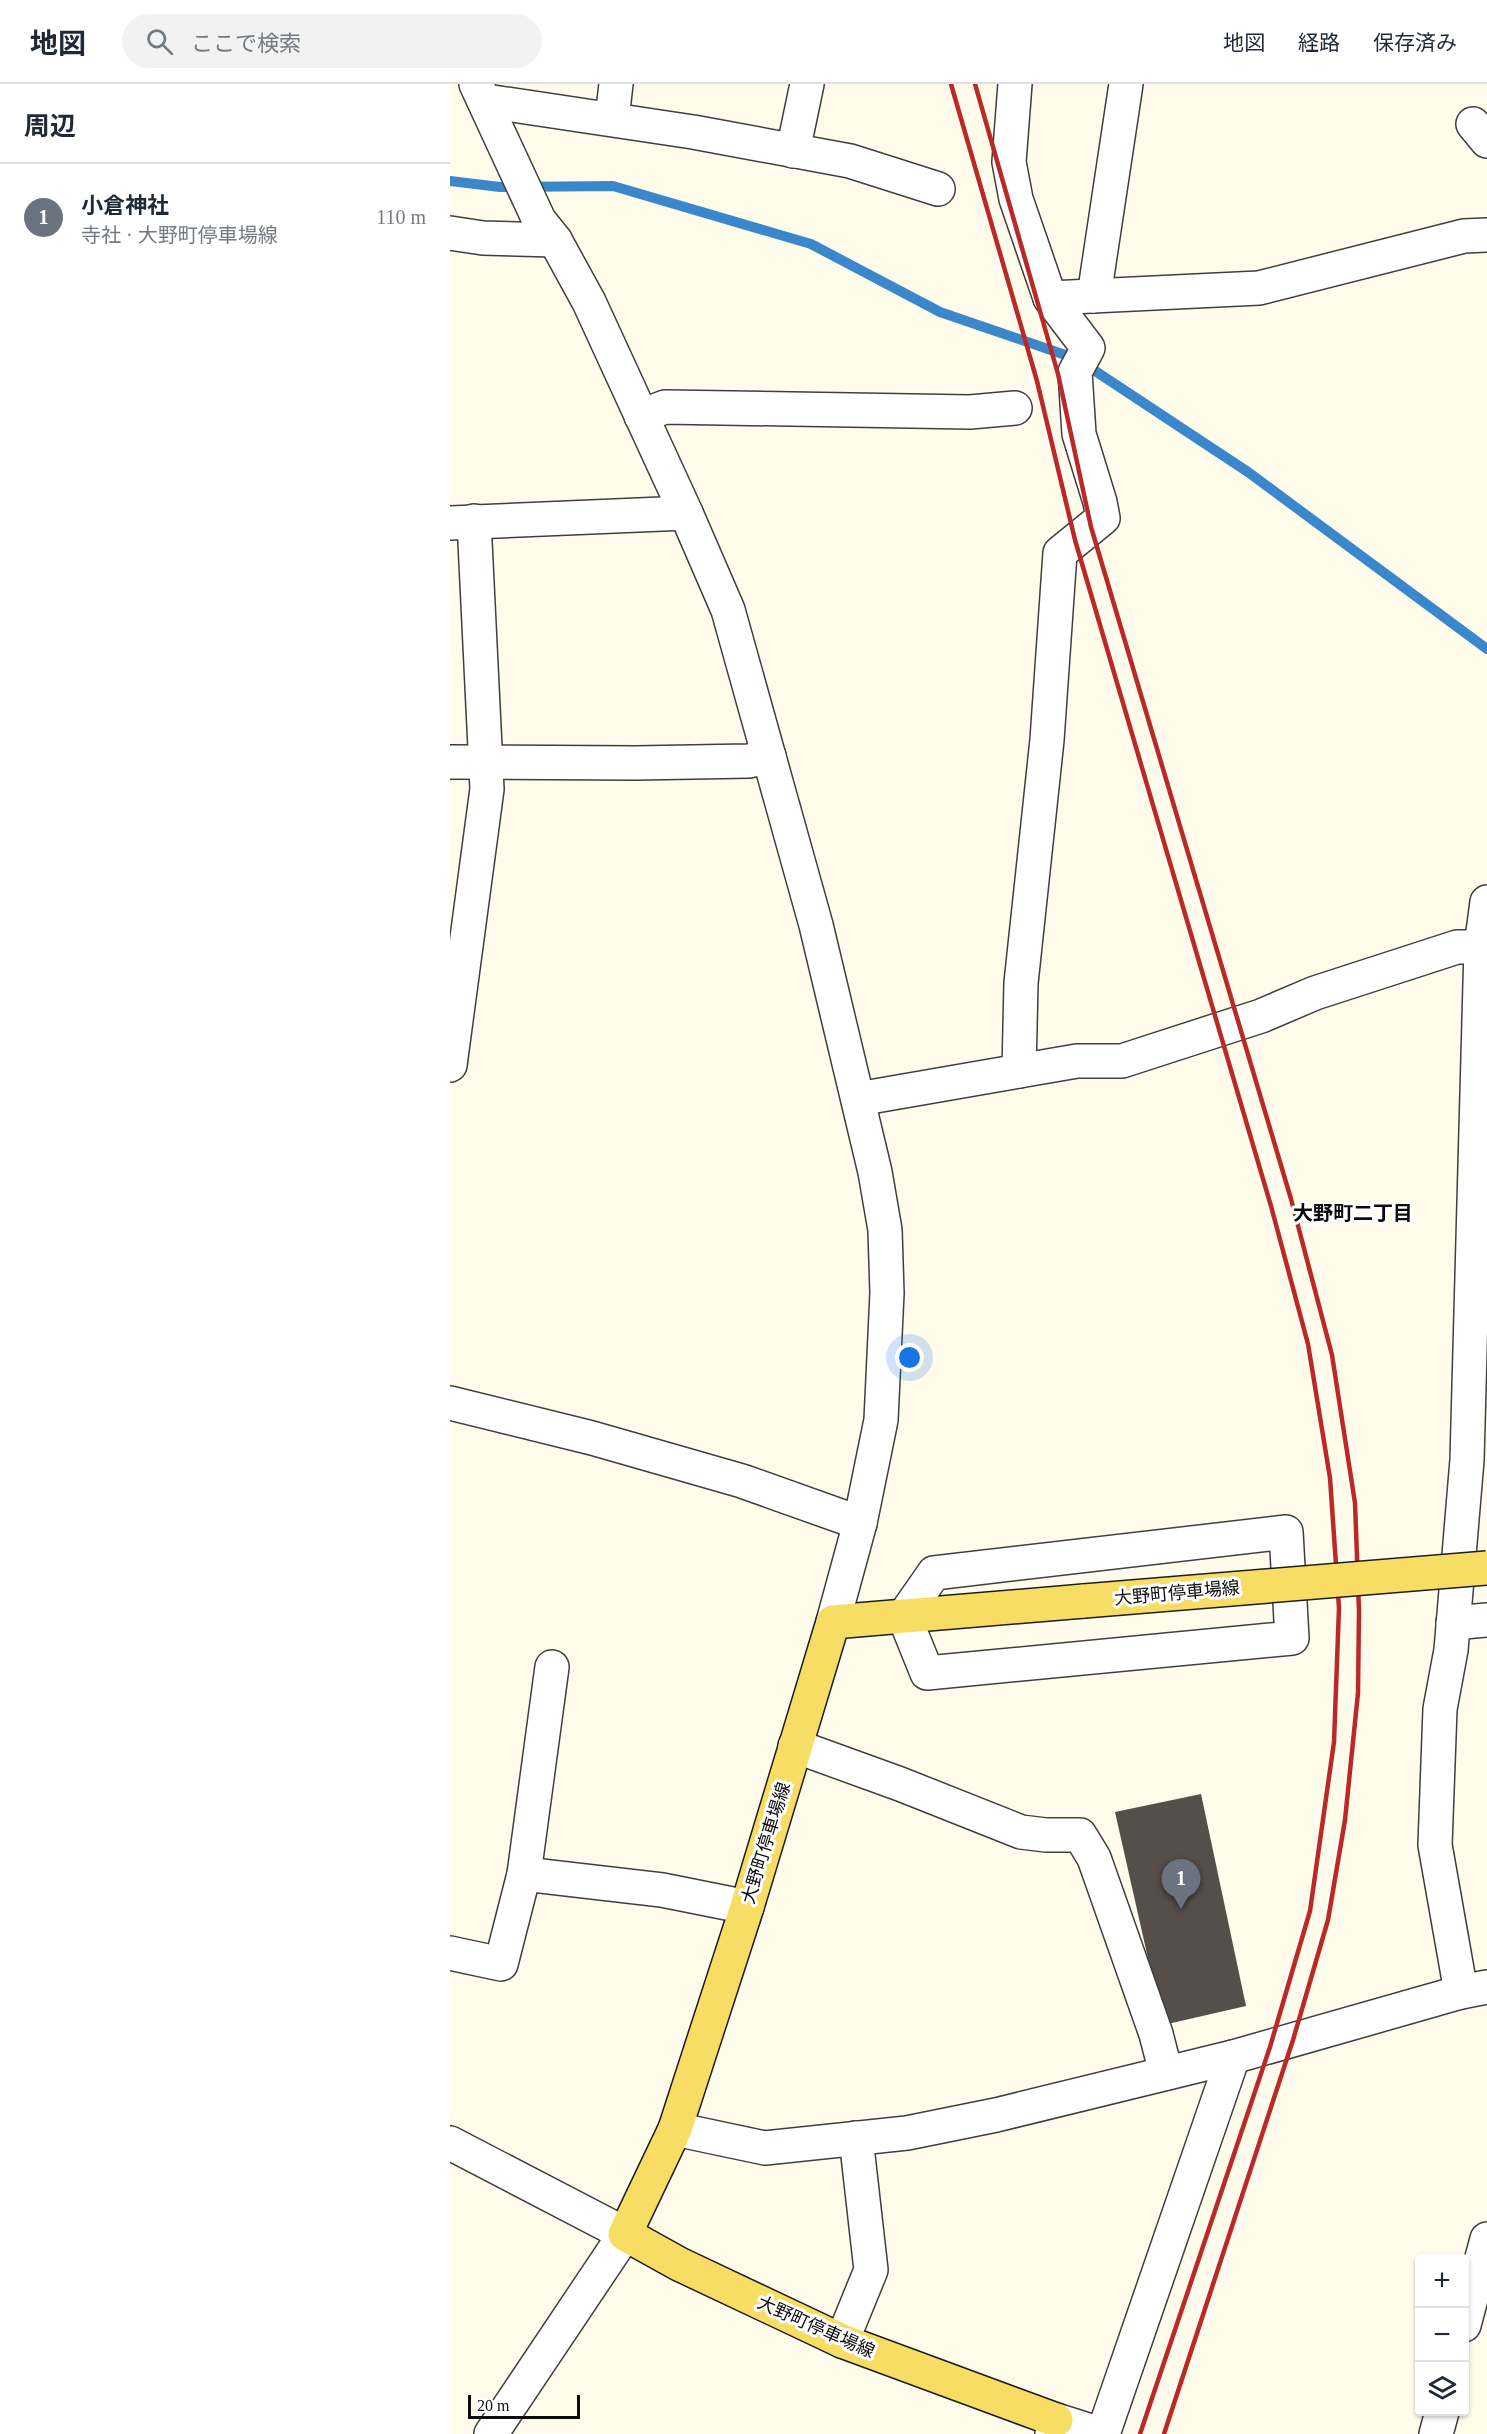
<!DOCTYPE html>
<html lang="ja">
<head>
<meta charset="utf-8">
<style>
	:root { --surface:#fff; --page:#f2f2f3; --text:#1f2937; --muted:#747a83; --line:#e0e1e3; --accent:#ea580c }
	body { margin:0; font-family:"Times New Roman","Noto Sans JP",serif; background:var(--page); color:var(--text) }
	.controls { position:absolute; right:18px; bottom:18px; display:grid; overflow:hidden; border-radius:6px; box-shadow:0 2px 4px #0004 }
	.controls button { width:54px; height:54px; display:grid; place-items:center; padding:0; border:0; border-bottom:2px solid var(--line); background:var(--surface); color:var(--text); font:30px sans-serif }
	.scale { position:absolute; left:18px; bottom:15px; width:112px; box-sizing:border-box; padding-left:6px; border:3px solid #0c0c0c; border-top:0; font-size:16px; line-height:21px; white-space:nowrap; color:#0c0c0c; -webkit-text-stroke:4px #fff; paint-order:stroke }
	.you { position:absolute; left:460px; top:1274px; width:21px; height:21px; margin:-15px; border:4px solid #fff; border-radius:50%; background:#1a73e8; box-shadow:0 0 0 9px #1a73e833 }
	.badge { display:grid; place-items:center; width:39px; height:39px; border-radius:50%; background:var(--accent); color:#fff; font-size:20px; font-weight:700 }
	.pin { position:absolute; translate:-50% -50px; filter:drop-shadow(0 2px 3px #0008) }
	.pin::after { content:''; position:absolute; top:32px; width:21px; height:18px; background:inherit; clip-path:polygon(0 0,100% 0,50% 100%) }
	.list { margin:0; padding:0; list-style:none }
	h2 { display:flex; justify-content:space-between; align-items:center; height:78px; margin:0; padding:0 24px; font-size:26px }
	h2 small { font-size:20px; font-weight:400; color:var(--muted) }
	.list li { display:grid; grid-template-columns:39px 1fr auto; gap:18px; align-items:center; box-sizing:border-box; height:108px; padding:0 24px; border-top:2px solid var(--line) }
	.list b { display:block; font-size:22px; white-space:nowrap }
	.list p { margin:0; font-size:20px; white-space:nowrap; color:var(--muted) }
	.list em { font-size:20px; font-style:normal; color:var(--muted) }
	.icon { flex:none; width:33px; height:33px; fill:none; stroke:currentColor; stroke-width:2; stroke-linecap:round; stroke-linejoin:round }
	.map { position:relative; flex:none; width:1037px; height:2350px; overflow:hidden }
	header { display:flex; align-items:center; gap:36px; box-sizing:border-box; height:84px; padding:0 30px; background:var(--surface); border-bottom:2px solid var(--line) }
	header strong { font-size:28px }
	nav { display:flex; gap:33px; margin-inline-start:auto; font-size:21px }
	.search { width:420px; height:54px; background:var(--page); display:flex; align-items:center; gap:15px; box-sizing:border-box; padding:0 21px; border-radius:33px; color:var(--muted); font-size:22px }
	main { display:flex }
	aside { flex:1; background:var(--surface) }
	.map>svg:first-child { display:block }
</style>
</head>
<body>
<header>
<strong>地図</strong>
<div class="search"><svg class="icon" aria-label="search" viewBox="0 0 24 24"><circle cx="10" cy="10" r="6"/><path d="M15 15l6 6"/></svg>ここで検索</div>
<nav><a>地図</a><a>経路</a><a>保存済み</a></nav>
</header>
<main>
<aside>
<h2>周辺<small></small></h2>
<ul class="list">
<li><span class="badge" style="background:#6b7280">1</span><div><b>小倉神社</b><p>寺社 · 大野町停車場線</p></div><em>110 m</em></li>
</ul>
</aside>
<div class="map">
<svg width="1037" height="2350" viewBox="0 0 1037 2350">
	<rect width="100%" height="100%" fill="#fffcec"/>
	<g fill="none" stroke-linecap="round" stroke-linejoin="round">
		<path stroke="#3a88cb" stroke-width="10" d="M0,97l50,6 113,-1 198,58 129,68 137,47 171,113 239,177"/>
	</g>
	<path fill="#554e49" d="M751,1710l45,212 -83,19 -48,-213z"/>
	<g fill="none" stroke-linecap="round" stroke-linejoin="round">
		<g stroke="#3f3f3f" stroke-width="36">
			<g id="minor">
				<path d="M26,0l63,136 16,20 34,62 97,211 42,97 88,315 59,247 10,58 2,63 -6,127 -21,103 -27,99"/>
				<path d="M565,0l-6,78 7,37 34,99 209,-10 205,-52 23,-1"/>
				<path d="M36,17l207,31 157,29 88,28"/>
				<path d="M162,35l4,-35"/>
				<path d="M1023,40l14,17"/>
				<path d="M343,67l14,-67"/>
				<path d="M0,149l33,5 72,2"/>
				<path d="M644,212l32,-212"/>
				<path d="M191,332l24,-9 305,5 45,-4"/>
				<path d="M0,439l236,-10"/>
				<path d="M0,678l186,1 113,-2 20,-5"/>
				<path d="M0,981l37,-276 -13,-268"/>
				<path d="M569,987l2,-88 26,-243 13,-187 43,-35 -3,-16 -21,-68 -4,-62 13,-24 -38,-50"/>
				<path d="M408,1015l219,-38h45l139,-45 54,-23 142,-46h24"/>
				<path d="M0,1319l142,35 150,43 118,42"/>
				<path d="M836,1448l6,106 -365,35 -23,-57 30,-43z"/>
				<path d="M1003,1539l34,-3"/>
				<path d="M345,1662l105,38 121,48 25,3h34l14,23 62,176 10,39"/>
				<path d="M74,1790l28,-207"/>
				<path d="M0,1869l51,11 23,-90 138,16 85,17"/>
				<path d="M1011,1908l-26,-147 5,-136 11,-59 16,-190 14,-513 6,-45"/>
				<path d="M225,2045l90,19 142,-15 89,-18 237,-58 228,-65 26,-5"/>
				<path d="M0,2059l175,91 -134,200"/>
				<path d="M1014,2241l23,-86"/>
				<path d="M392,2257l29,-71 -15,-132"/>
				<path d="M602,2350l4,-14 44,14"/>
				<path d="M653,2350l130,-377"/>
				<path d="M986,2350l6,-22"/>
			</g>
		</g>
		<g stroke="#1d1d1d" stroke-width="36">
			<path id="major" d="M606,2336l-214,-79 -163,-77 -54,-30 50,-105 72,-222 86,-285 251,-21"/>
		</g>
		<use href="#minor" stroke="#fff" stroke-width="33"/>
		<use href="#major" stroke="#f7dd64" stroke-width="33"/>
		<g stroke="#ba2927" stroke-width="4.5">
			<path d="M501,0l86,297 38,159 196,666 37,138 22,134 9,130 -5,134 -24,169 -40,136 -130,387"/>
			<path d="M525,0l83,290 33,153 200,672 41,156 23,148 4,108 -1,82 -13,127 -17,100 -35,120 -129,394"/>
		</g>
		<g stroke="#1d1d1d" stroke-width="36" stroke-linecap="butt">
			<path id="major-bridge" d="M634,1517l403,-33"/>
		</g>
		<use href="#major-bridge" stroke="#f7dd64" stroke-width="33"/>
	</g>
	<g text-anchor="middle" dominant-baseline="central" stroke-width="6" stroke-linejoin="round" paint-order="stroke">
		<g font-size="18" fill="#0c0c0c" stroke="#fff">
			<text transform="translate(727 1509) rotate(-5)">大野町停車場線</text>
			<text transform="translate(316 1759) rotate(-73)">大野町停車場線</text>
			<text transform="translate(366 2243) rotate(24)">大野町停車場線</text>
		</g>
		<g font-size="20" font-weight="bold" fill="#0c0c0c" stroke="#fff">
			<text x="903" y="1129">大野町二丁目</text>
		</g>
	</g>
</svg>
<div class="controls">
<button>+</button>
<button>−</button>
<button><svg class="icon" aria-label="layers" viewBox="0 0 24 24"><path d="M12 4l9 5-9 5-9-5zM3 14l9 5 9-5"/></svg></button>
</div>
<div class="scale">20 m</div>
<div class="you"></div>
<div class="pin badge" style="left:731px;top:1825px;background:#6b7280">1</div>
</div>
</main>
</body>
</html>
